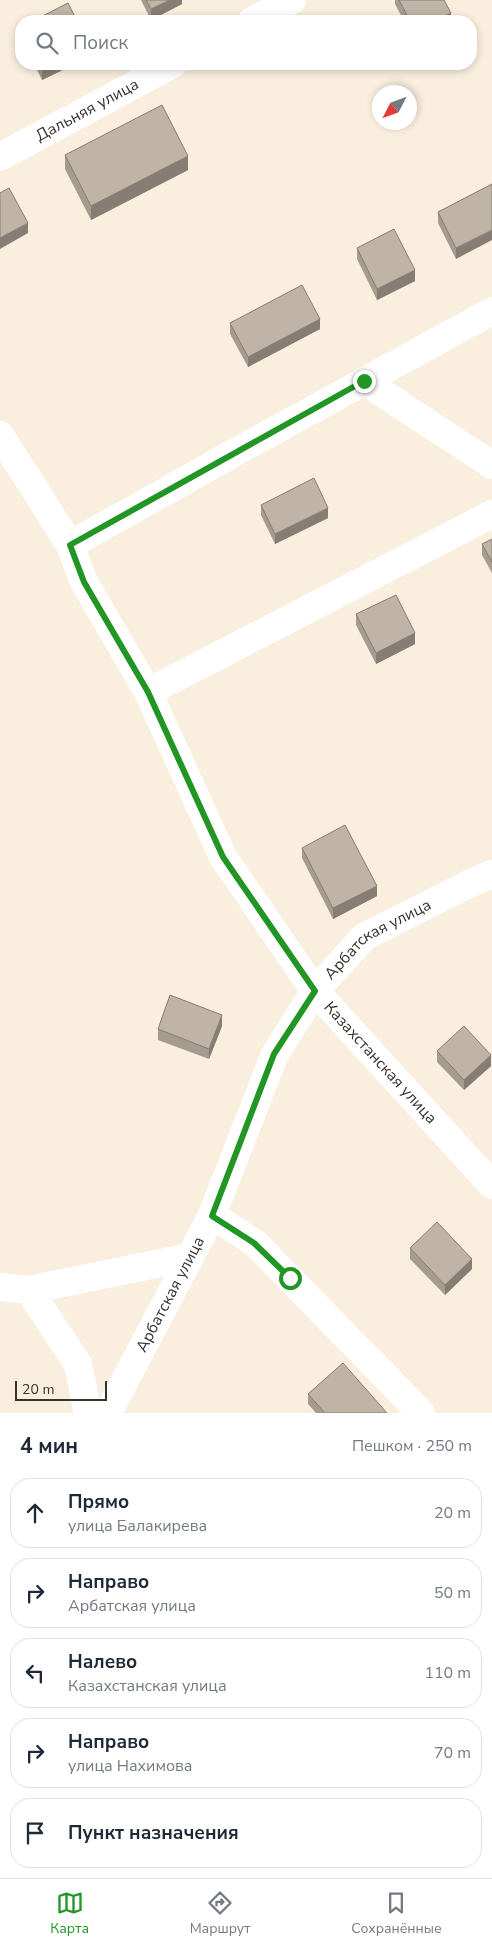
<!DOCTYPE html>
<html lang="ru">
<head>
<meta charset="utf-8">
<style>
	:root { --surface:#fff; --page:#f6f6f7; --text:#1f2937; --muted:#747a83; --line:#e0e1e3; --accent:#229625 }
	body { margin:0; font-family:"Nunito Sans",sans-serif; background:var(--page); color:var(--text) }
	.compass { position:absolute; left:372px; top:85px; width:45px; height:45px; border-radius:50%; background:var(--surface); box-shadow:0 2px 8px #0003; rotate:228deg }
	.scale { position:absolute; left:15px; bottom:12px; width:92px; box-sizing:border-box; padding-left:5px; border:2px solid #36322c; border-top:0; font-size:14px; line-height:18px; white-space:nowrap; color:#36322c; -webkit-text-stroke:4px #faeede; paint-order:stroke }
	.stop { position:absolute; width:15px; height:15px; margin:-11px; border:4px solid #229625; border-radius:50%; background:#fff }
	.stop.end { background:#229625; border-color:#fff; box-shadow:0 1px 5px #0008 }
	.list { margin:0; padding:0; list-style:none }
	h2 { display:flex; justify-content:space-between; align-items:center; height:65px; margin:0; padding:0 20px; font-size:21px }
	h2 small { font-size:16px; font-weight:400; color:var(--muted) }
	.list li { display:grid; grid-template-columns:32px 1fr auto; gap:15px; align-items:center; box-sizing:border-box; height:70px; margin:0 10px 10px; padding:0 10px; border:1px solid var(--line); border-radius:20px }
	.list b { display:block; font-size:19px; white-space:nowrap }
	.list p { margin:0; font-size:16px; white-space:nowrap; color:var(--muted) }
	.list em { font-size:16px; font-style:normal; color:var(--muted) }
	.icon { flex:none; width:28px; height:28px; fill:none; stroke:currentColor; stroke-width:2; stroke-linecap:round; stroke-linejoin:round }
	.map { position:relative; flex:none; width:492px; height:1413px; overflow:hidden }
	.search { position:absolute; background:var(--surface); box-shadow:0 2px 8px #0003; left:15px; right:15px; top:15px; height:55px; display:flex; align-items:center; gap:12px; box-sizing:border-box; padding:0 18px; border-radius:20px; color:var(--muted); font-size:19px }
	.sheet { height:465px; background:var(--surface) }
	nav { display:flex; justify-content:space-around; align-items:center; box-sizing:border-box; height:70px; border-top:1px solid var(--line); background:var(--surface); font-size:14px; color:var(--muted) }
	nav a { display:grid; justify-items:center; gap:2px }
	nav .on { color:var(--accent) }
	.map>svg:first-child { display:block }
</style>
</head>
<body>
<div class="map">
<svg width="492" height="1413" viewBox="0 0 492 1413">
	<rect width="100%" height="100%" fill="#faeede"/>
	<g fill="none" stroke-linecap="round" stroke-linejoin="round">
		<g stroke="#fff" stroke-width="28">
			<path d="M252,21l40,-21"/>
			<path id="s1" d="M0,157l173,-93"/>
			<path d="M364,381l128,84"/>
			<path id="s2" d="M0,435l70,110 14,37 64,110 75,165 92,134 177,194"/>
			<path d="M70,545l171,-96 251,-138"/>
			<path d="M148,692l344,-178"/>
			<path d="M212,1215l43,28 166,170"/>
			<path d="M0,1287l29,3 49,74 10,49"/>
			<path d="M29,1290l161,-33"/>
			<path id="s3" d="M108,1413l104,-198 63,-161 40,-63 49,-54 109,-55 19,-8"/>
		</g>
	</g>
	<g fill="#a59b8f">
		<path d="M141,0h41v4l-31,16z"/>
		<path d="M395,0h49l7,21h-47l-9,-17z"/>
		<path d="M34,64h41l-33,16z"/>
		<path d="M65,155l123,15 -97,50 -26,-51z"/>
		<path d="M492,184l-36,75 -18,-36v-11z"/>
		<path d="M357,248l58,33 -38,19 -20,-41z"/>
		<path d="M230,323l90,6 -72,38 -18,-33z"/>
		<path d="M261,505l67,13 -53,26 -14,-29z"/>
		<path d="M492,539v34l-10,-18v-11z"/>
		<path d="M356,614l59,30 -39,20 -20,-39z"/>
		<path d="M302,848l75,48 -44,23 -31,-61z"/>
		<path d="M222,1026l-13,33 -51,-19v-11z"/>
		<path d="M437,1051l54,15 -27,24 -27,-28z"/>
		<path d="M410,1248l62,21 -27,26 -35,-36z"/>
		<path d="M308,1394l79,19h-71l-8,-9z"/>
	</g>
	<g fill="#867e74">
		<path d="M170,0h12v4l-31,16v-11z"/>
		<path d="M451,13v8h-17z"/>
		<path d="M54,64h21l-33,16v-10z"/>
		<path d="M188,156v14l-97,50v-14z"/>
		<path d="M28,223v10l-28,16v-11z"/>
		<path d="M492,230v10l-36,19v-11z"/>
		<path d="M415,270v11l-38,19v-11z"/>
		<path d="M320,319v10l-72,38v-10z"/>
		<path d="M328,508v10l-53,26v-10z"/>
		<path d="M415,633v11l-39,20v-11z"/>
		<path d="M377,886v10l-44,23v-11z"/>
		<path d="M222,1015v11l-13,33v-10z"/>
		<path d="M491,1055v11l-27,24v-10z"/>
		<path d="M472,1259v10l-27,26v-10z"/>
	</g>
	<g fill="#c0b4a6" stroke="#867e74">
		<path d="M146,0h24l-19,9z"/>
		<path d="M399,0h45l7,13 -17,8h-24z"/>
		<path d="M68,3l9,18h-44z"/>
		<path d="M39,64h15l-12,6z"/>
		<path d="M162,105l26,51 -97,50 -26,-51z"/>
		<path d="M492,184v46l-36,18 -18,-36z"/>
		<path d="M9,188l19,35 -28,15v-45z"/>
		<path d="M394,229l21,41 -38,19 -20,-41z"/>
		<path d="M302,285l18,34 -72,38 -18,-34z"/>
		<path d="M314,478l14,30 -53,26 -14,-29z"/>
		<path d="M492,539v23l-10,-18z"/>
		<path d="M396,595l19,38 -39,20 -20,-39z"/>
		<path d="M345,825l32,61 -44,22 -31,-60z"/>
		<path d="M170,995l52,20 -13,34 -51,-20z"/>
		<path d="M464,1026l27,29 -27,25 -27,-29z"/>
		<path d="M437,1222l35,37 -27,26 -35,-37z"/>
		<path d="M343,1363l44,50h-62l-17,-19z"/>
	</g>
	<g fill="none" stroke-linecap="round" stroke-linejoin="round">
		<path stroke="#229625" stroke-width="6" d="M290,1278l-36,-35 -42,-27 62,-162 41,-63 -92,-134 -75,-165 -64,-110 -14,-37 294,-164"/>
	</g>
	<g text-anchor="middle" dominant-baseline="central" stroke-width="4.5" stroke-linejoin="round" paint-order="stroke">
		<g font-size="16" fill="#36322c" stroke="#faeede">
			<text stroke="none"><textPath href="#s1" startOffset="99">Дальняя улица</textPath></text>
			<text stroke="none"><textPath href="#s3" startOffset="554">Арбатская улица</textPath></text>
			<text stroke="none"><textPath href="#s2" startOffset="738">Казахстанская улица</textPath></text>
			<text stroke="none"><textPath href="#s3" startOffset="134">Арбатская улица</textPath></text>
		</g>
	</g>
</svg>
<svg class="compass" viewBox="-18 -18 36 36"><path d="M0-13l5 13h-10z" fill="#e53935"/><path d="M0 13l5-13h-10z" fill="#747a83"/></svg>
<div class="scale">20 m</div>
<div class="stop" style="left:290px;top:1278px"></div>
<div class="stop end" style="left:364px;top:381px"></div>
<div class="search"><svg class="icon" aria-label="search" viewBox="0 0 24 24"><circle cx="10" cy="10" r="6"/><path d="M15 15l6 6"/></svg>Поиск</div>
</div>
<section class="sheet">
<h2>4 мин<small>Пешком · 250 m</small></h2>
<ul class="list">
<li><svg class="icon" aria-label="ahead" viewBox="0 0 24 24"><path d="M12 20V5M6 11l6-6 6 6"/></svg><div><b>Прямо</b><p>улица Балакирева</p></div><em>20 m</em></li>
<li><svg class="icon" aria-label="right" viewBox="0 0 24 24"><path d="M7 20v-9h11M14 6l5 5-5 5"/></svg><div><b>Направо</b><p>Арбатская улица</p></div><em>50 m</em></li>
<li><svg class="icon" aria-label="left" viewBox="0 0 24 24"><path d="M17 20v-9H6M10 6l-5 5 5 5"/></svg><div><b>Налево</b><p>Казахстанская улица</p></div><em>110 m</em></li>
<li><svg class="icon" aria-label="right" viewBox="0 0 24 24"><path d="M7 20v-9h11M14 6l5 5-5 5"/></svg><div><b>Направо</b><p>улица Нахимова</p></div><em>70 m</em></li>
<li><svg class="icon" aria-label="arrive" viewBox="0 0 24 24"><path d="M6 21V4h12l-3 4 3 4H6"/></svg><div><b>Пункт назначения</b></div></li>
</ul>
</section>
<nav>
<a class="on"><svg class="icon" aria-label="map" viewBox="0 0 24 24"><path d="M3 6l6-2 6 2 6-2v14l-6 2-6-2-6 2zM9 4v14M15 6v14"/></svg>Карта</a>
<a><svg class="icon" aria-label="directions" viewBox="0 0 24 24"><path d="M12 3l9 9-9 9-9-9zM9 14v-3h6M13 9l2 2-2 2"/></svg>Маршрут</a>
<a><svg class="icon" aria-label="saved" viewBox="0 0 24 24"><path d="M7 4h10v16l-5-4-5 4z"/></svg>Сохранённые</a>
</nav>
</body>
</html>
